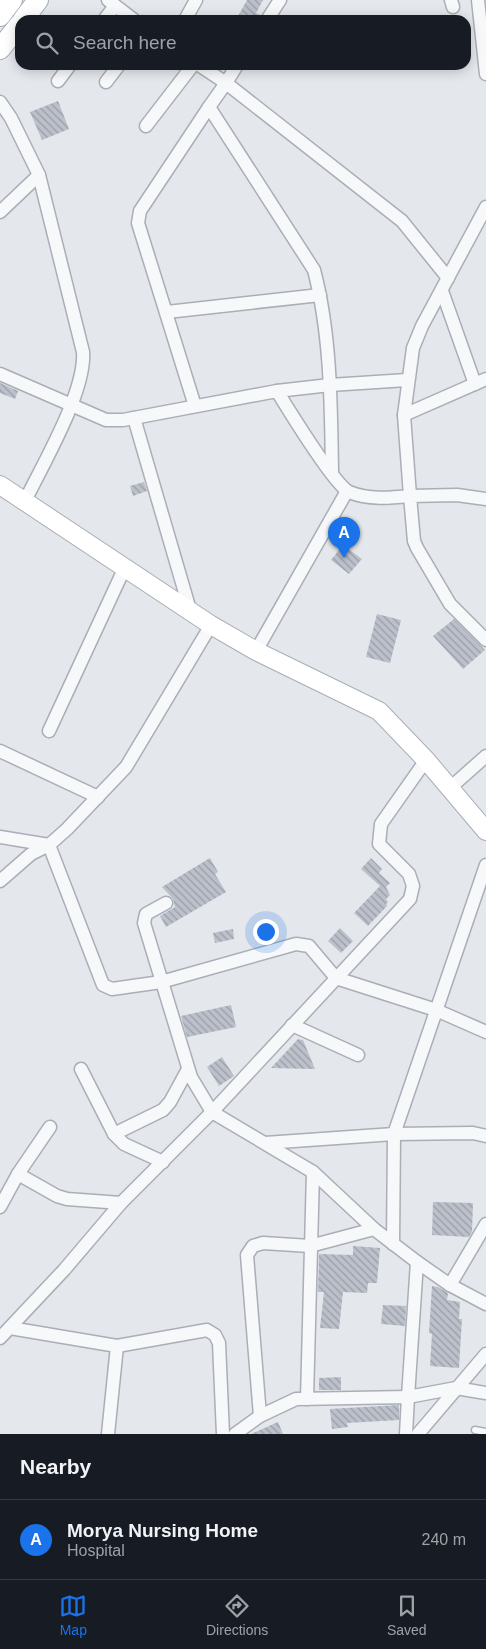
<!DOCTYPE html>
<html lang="en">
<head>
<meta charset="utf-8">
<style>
	:root { --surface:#171b24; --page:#20242c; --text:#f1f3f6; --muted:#9ea1a6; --line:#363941; --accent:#1a73e8 }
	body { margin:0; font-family:Helvetica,sans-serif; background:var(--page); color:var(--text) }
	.you { position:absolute; left:265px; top:931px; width:18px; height:18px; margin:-12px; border:4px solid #fff; border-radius:50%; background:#1a73e8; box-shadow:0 0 0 8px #1a73e833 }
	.badge { display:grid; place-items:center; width:32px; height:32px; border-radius:50%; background:var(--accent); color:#fff; font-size:16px; font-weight:700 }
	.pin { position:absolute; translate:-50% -41px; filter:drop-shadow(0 1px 2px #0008) }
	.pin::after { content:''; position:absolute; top:26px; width:18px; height:15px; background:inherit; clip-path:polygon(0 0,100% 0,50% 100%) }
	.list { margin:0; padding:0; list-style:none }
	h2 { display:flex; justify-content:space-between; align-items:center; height:65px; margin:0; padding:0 20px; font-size:21px }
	h2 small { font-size:16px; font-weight:400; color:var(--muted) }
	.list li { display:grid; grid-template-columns:32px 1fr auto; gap:15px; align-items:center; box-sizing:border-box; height:80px; padding:0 20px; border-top:1px solid var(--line) }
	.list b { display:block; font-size:19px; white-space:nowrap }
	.list p { margin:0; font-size:16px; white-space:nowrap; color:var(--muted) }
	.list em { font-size:16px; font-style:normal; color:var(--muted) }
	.icon { flex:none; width:28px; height:28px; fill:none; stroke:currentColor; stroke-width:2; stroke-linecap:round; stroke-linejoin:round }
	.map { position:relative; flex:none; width:486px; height:1434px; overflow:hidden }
	.search { position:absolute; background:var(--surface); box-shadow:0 2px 12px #0003; left:15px; right:15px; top:15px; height:55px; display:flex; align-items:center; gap:12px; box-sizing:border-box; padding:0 18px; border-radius:15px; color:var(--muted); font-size:19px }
	.sheet { height:145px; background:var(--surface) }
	nav { display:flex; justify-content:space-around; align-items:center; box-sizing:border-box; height:70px; border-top:1px solid var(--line); background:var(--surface); font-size:14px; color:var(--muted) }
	nav a { display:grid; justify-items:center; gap:2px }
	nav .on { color:var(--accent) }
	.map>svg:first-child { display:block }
</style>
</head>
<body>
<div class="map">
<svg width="486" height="1434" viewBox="0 0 486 1434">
	<defs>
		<pattern id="building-back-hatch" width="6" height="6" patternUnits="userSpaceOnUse" patternTransform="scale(1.25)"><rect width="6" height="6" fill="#bbc0ca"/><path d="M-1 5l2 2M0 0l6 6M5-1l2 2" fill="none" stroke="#989da6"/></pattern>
	</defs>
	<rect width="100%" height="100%" fill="#e4e7ec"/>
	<g fill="url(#building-back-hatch)">
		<path d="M247,0h16l-7,13 4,2 -1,5h-23z"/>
		<path d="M58,101l11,28 -27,11 -12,-28z"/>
		<path d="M0,383l18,8 -3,8 -15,-6z"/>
		<path d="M144,482l3,9 -14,5 -3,-10z"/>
		<path d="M343,545l19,14 -13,15 -18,-14z"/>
		<path d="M377,614l24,6 -11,43 -24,-6z"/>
		<path d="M454,619l31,31 -22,19 -30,-33z"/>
		<path d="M210,858l8,14 -3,2 11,18 -60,35 -6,-11 15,-9 -2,-8 -11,-12z"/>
		<path d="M371,858l11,11 -3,4 11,10 -4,4 4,8 -4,4 2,3 -2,2 1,2 -19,20 -14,-13 26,-27 -19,-17z"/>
		<path d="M340,928l13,13 -12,12 -13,-12z"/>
		<path d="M233,929l1,10 -19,4 -2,-10z"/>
		<path d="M231,1005l5,22 -49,10 -6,-21z"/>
		<path d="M298,1039l5,1 12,29 -44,-1z"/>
		<path d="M222,1057l12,19 -15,10 -12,-19z"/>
		<path d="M433,1202l40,1 -1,29 -3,5 -37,-2z"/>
		<path d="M353,1246l27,2 -3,35h-9l-1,10 -24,-1 -4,37 -19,-1 4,-36h-6l1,-38 34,1z"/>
		<path d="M432,1286l6,1 10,6 -1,7 13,2 -1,17h3l-3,49 -29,-2 2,-32 -3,-1z"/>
		<path d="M383,1305l23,1 -1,20 -24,-2z"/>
		<path d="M341,1377v13h-22v-12z"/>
		<path d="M399,1405v15l-52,3 1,4 -16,2 -2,-20z"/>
		<path d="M278,1422l5,12h-32z"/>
	</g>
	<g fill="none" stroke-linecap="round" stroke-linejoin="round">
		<g stroke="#a9aeb7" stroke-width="9">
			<path id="lane" d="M475,1430l11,2"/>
		</g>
		<g stroke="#a9aeb7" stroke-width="15">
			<g id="street">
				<path d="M108,0l26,20"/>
				<path d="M451,0l2,7"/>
				<path d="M478,0l8,74"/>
				<path d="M104,20l11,-14"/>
				<path d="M185,20l11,-20"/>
				<path d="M267,20l13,-20"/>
				<path d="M199,65l27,18 11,-18"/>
				<path d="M58,81l12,-16"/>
				<path d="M106,82l13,-17"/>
				<path d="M0,102l11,16 28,57 44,177c3,39 -40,112 -58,149"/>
				<path d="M209,107l17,-24 176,138 46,57"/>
				<path d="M146,126l47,-61"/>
				<path d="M0,212l39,-37"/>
				<path d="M442,291l33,93"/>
				<path d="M167,312l153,-17"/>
				<path d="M0,374l106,46h17l154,-29c11,18 58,94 72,101 20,8 41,6 61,4l-6,-81 9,-67 9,-22 64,-119"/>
				<path d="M277,391l53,-6 77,-5"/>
				<path d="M195,406l-57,-183 2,-12 69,-104 105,163c17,65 17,135 18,203"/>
				<path d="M404,415l82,-36"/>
				<path d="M134,418l56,192"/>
				<path d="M486,499l-29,-4 -47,1 4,45 3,7 33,56 36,36"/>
				<path d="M256,651l91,-160"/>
				<path d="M49,731l76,-164"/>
				<path d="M0,751l98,46"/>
				<path d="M450,788l36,-32"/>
				<path d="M0,837l49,8 54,140 9,4 49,-7 135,-38 13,2 27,32 100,32 50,22"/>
				<path d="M0,881l31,-27 18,-9 18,-16 59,-62 85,-142"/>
				<path d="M166,903l-20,11 -2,9 47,154 21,35 101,60 61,57 43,33 33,23 36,19"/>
				<path d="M292,1025l66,30"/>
				<path d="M81,1069l33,65 10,10 39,18"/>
				<path d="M114,1134l49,-24 7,-8 18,-33"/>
				<path d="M265,1143l129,-9 79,-1 13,3"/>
				<path d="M18,1174l39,22 10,3 54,4"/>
				<path d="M0,1207l18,-33 32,-47"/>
				<path d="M393,1244l1,-110 92,-269"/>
				<path d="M417,1262l-9,135 48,-9 30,5"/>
				<path d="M450,1285l36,-61"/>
				<path d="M10,1328l107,18 -9,88"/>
				<path d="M0,1338l64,-68 57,-67 91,-91 198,-213 3,-13 -4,-12 -30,-30 2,-20 45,-64"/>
				<path d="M117,1346l90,-16 8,5 4,8 4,91"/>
				<path d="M307,1399l6,-227"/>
				<path d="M260,1416l36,-17 112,-2 -2,37"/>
				<path d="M235,1434l25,-18 -13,-161 6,-9 10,-3 47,3 64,-17"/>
				<path d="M418,1434l68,-80"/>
			</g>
		</g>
		<g stroke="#a9aeb7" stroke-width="20">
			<path id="secondary" d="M0,485l211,140 45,26 123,60 47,49 60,71"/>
		</g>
		<g stroke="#a3abb8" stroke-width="22">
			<g id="primary">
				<path d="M0,16l12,-16"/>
				<path d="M23,20l15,-20"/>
				<path d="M0,49l20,-25"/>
			</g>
		</g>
		<use href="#lane" stroke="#f7f8fa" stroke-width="6"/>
		<use href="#street" stroke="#f7f8fa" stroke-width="12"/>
		<use href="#secondary" stroke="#fff" stroke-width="18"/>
		<use href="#primary" stroke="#fff" stroke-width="20"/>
	</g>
</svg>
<div class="you"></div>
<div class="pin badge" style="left:344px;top:558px">A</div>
<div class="search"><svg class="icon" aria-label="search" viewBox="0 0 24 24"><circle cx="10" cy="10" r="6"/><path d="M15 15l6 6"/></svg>Search here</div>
</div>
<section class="sheet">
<h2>Nearby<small></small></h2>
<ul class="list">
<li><span class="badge">A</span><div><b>Morya Nursing Home</b><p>Hospital</p></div><em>240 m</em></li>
</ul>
</section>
<nav>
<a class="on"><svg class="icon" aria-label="map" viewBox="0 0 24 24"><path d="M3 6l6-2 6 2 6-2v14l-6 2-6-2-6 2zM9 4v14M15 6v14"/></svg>Map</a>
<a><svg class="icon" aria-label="directions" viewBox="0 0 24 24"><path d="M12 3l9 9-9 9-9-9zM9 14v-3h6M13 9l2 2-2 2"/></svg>Directions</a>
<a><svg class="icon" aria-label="saved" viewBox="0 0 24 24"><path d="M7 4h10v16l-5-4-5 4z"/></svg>Saved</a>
</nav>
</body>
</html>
